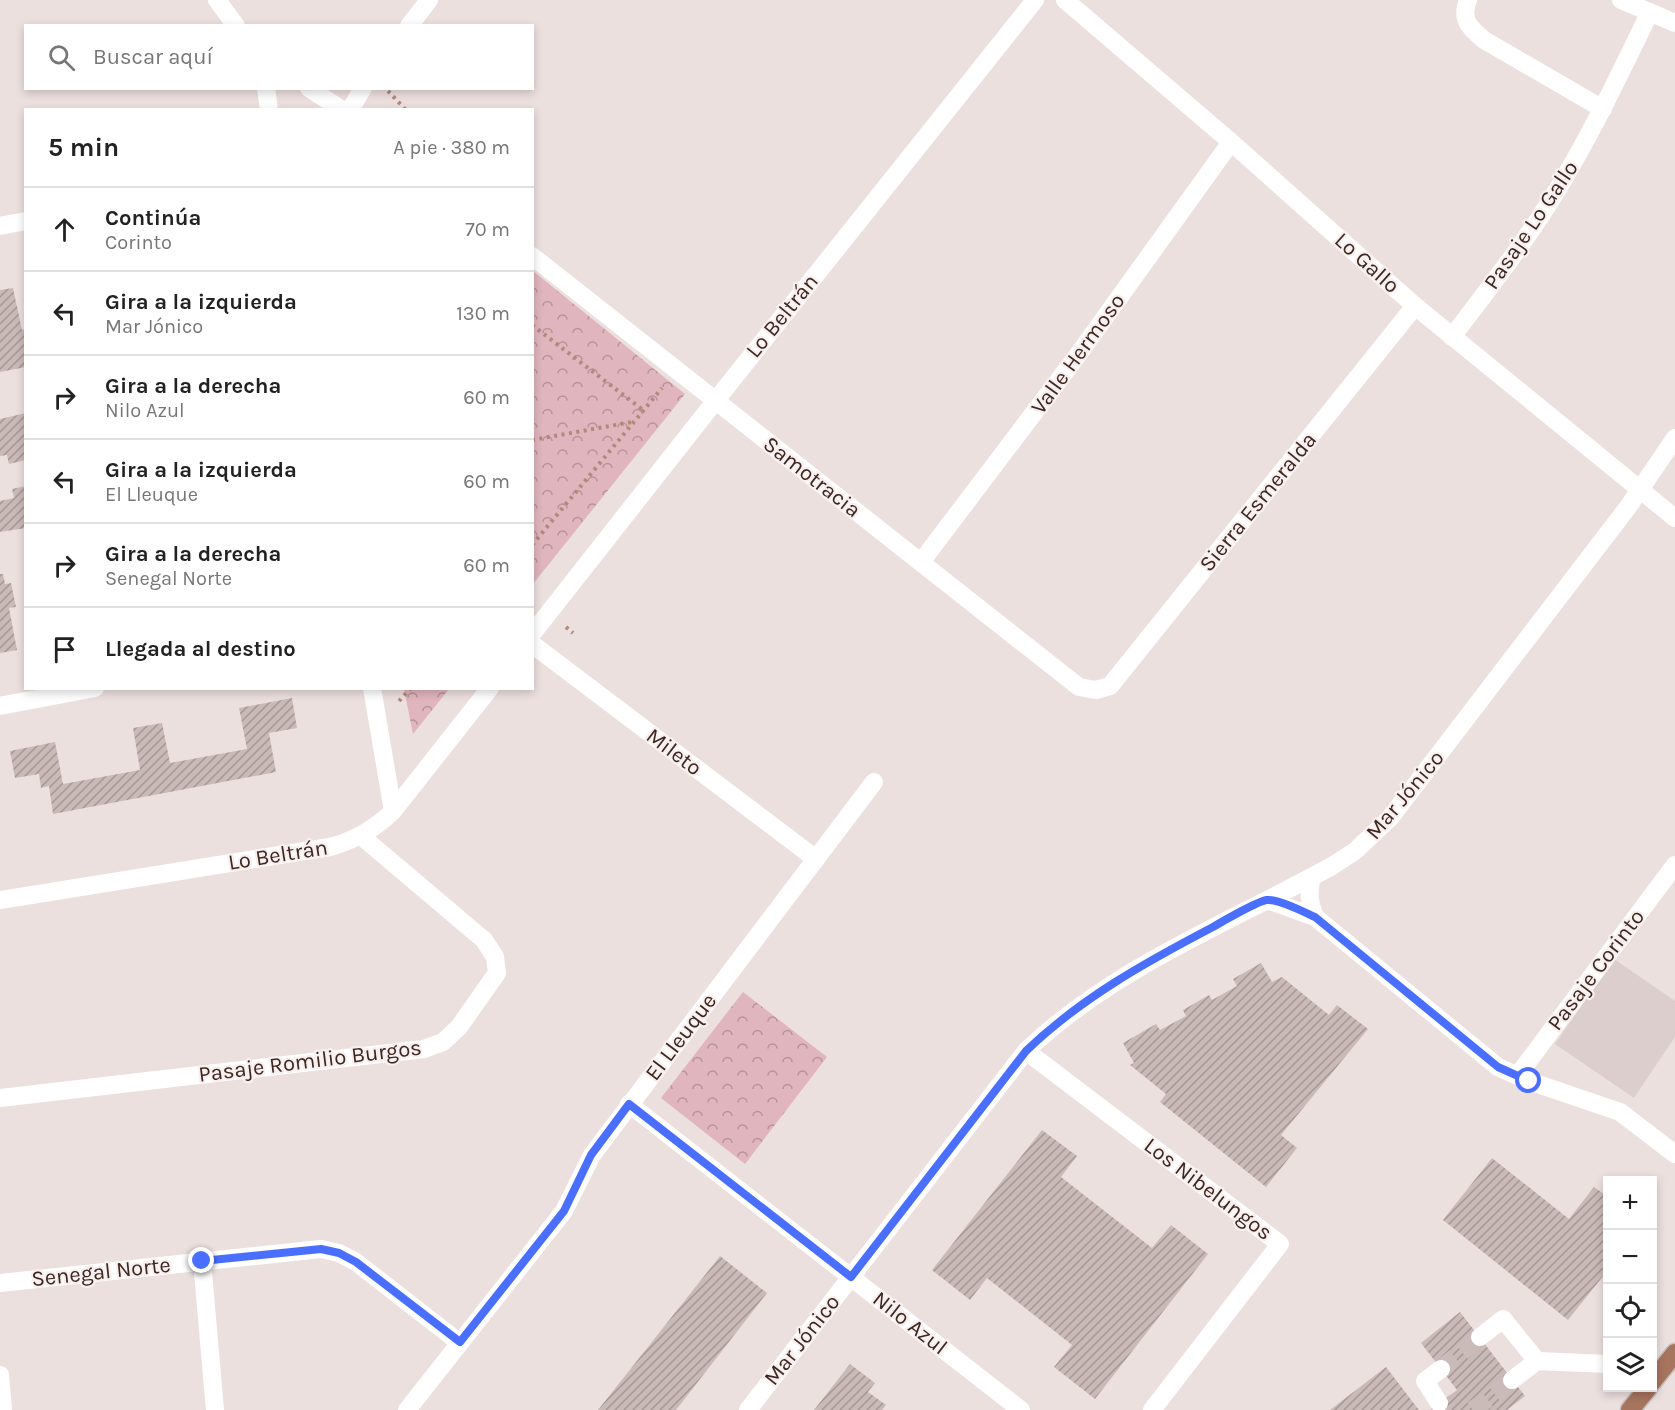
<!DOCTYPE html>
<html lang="es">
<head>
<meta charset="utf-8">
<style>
	:root { --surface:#fff; --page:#f6f6f6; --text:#222; --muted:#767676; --line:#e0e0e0 }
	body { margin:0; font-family:Karla,sans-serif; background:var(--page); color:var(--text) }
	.controls { position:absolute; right:18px; bottom:18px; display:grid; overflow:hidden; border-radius:0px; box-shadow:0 3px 9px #0003 }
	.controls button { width:54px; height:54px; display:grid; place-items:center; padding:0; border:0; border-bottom:2px solid var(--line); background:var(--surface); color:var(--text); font:30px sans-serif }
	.stop { position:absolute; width:18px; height:18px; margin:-14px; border:4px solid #4a6fff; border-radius:50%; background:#fff }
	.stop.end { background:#4a6fff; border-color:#fff; box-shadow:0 2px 6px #0008 }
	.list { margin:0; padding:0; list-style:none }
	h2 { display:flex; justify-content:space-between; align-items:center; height:78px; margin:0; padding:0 24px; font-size:26px }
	h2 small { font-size:20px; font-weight:400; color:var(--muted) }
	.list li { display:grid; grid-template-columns:39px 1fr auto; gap:18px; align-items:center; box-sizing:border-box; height:84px; padding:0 24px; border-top:2px solid var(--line) }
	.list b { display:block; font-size:22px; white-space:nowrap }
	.list p { margin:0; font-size:20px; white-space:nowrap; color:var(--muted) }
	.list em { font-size:20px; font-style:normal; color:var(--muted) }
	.icon { flex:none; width:33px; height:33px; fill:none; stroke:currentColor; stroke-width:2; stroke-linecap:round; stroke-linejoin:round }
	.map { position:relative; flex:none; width:1675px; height:1410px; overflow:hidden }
	.search { position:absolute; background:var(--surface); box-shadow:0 3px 9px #0003; left:24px; top:24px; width:510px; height:66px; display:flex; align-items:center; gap:15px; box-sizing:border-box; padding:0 21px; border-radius:0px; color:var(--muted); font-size:22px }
	.panel { position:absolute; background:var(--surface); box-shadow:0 3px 9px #0003; left:24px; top:108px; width:510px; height:582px; border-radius:0px }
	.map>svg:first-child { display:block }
</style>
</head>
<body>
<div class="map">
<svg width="1675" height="1410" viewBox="0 0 1675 1410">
	<defs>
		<pattern id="forest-crowns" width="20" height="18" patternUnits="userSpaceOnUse" patternTransform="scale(1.5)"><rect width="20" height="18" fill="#e0b5bd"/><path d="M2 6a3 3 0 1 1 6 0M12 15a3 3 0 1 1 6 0" fill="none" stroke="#b79399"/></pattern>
		<pattern id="building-hatch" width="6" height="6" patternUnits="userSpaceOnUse" patternTransform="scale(1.5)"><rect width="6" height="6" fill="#cabab7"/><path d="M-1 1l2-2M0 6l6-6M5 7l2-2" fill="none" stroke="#a59794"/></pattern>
	</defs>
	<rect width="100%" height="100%" fill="#ece0df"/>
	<path fill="#dccecd" d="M1614,959l61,42v36l-41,61 -79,-54z"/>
	<g fill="url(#forest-crowns)">
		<path d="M533,271l152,123 -152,190z"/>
		<path d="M404,689h45l-36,45z"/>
		<path d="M743,992l84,65 -82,107 -84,-66z"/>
	</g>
	<g fill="url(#building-hatch)">
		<path d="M13,288l9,42 4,-1v38l-26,5v-82z"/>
		<path d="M26,413v47l-17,4 -2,-9 -7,1v-37z"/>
		<path d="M26,486v42l-26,4v-31l14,-3 -2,-9z"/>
		<path d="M0,574h3l2,10 6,-1 5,24 -7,1 8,42 -17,3z"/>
		<path d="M292,698l5,30 -28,5 7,39 -223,42 -4,-28 -8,2 -2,-14 -24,4 -5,-27 45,-9 8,42 77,-14 -7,-42 29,-5 8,40 77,-14 -8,-41z"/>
		<path d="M1261,963l11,19 10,-5 47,38 8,-10 31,24 -87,106 16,13 -31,39 -106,-85 6,-8 -36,-29 4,-2 -11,-20 33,-19 4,6 26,-14 -3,-6 26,-15 3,5 25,-14 -4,-7z"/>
		<path d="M1042,1130l35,26 -16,21 91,71 19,-23 37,29 -113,145 -41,-32 18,-22 -85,-67 -17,22 -38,-30z"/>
		<path d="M1492,1158l77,61 25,-32 14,10v73l-40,50 -125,-100z"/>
		<path d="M720,1256l47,37 -91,117h-78z"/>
		<path d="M1460,1312l65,84 -18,14h-77l27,-20 -36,-47z"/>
		<path d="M850,1364l25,19 -7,9 18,13 -4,5h-68z"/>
		<path d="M1386,1367l33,43h-89z"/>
	</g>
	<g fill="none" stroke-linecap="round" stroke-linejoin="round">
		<g stroke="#c9bbb8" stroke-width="18" stroke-dasharray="18 9" stroke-linecap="butt">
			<path d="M1441,1369l39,-32"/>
			<path d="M1473,1410l39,-30"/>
		</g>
		<g stroke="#c5bebc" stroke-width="21">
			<g id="major">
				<path d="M1652,1382l23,-29"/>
				<path d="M1630,1410l18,-22"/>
			</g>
		</g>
		<g stroke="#b3897c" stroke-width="4" stroke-dasharray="3 4.5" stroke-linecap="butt">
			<path d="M388,91l18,19"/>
			<path d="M532,325l111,85"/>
			<path d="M532,440l100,-18"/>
			<path d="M532,545l130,-157"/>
			<path d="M566,627l7,6"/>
			<path d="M399,701l12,-13"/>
		</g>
		<g stroke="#fff" stroke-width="18">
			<path d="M217,0l19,26"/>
			<path d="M1065,0l166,142 184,164 260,212"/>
			<path d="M1468,0c-8,20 2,28 16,40l119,69"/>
			<path d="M1621,0l54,23"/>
			<path d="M409,26l20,-26"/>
			<path d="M266,88l3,22"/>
			<path d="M309,88l33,22"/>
			<path d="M350,110l13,-22"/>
			<path d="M0,226l26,-5"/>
			<path d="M532,256l547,431 17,3 14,-4 305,-380"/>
			<path d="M1452,337c37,-49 75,-97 107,-150 34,-56 62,-116 91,-175"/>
			<path d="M921,562l159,-210 151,-210"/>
			<path d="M532,634l184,-234 319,-400"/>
			<path d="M532,644l284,215"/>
			<path d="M372,688l21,123"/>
			<path d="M0,706l95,-18"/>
			<path d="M1312,877c-4,15 -3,25 3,40"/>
			<path d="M0,900l330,-53c26,-7 45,-18 63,-36l97,-123"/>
			<path d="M1267,900l48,17 183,150 31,14 91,31 55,42"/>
			<path d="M1026,1051l254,193 -128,166"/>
			<path d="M1518,1075l157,-210"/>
			<path d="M0,1098l424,-49 19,-7 16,-15 38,-54 -2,-16 -11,-17 -123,-104"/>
			<path d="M629,1104l392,306"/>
			<path d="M202,1261l13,149"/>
			<path d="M0,1283l321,-34 18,4 17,9 104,81"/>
			<path d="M1480,1337l23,-18 34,42"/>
			<path d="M0,1375l3,35"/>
			<path d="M1512,1380l25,-19 71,3"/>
			<path d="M1439,1403l-14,-22 16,-12"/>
			<path d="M407,1410l157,-199 28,-56 282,-373"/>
			<path d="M748,1410l278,-359c88,-84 201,-127 306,-185l23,-15 35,-33 238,-311 47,-69"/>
		</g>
		<use href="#major" stroke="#a7745e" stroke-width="18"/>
	</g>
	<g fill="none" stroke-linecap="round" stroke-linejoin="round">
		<path stroke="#4a6fff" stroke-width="8" d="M202,1261l119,-12 18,4 17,9 104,80 104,-131 27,-56 38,-51 222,173 175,-226c55,-53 120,-89 187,-124 10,-6 45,-26 54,-27 12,-1 37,12 48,17l183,150 31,14"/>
	</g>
	<g text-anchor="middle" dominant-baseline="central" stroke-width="4.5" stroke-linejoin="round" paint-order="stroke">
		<g font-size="22" fill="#3e271e" stroke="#f8f0f0">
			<text transform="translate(1531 225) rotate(-56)">Pasaje Lo Gallo</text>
			<text transform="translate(1367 263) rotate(42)">Lo Gallo</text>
			<text transform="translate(782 316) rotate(-51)">Lo Beltrán</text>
			<text transform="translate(1078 354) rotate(-54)">Valle Hermoso</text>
			<text transform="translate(812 477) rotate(38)">Samotracia</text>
			<text transform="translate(1258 502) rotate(-51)">Sierra Esmeralda</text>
			<text transform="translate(674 752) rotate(37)">Mileto</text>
			<text transform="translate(1405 795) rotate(-50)">Mar Jónico</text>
			<text transform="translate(278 855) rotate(-9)">Lo Beltrán</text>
			<text transform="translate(1596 970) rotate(-53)">Pasaje Corinto</text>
			<text transform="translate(681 1037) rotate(-53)">El Lleuque</text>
			<text transform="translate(310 1061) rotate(-7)">Pasaje Romilio Burgos</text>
			<text transform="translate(1208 1189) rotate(37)">Los Nibelungos</text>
			<text transform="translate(101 1272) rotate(-6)">Senegal Norte</text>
			<text transform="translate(910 1323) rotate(38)">Nilo Azul</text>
			<text transform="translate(802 1340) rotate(-52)">Mar Jónico</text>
		</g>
	</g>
</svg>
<div class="controls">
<button>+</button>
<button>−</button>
<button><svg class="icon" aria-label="locate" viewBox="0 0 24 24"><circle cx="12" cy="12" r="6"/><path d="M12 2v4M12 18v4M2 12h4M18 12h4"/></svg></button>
<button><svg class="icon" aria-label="layers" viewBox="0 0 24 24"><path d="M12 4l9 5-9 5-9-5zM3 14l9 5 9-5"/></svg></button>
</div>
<div class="stop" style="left:1529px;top:1081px"></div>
<div class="stop end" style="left:202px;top:1261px"></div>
<div class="search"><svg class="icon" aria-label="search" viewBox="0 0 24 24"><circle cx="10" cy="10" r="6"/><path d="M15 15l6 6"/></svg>Buscar aquí</div>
<section class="panel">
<h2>5 min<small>A pie · 380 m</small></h2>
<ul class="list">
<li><svg class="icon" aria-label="ahead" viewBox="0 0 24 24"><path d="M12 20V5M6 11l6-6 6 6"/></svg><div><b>Continúa</b><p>Corinto</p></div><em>70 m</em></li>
<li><svg class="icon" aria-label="left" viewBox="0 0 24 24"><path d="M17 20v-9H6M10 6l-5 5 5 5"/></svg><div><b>Gira a la izquierda</b><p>Mar Jónico</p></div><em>130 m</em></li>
<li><svg class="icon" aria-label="right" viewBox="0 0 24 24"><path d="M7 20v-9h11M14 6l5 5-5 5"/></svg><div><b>Gira a la derecha</b><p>Nilo Azul</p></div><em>60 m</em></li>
<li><svg class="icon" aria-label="left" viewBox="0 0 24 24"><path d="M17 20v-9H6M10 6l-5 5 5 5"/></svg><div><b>Gira a la izquierda</b><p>El Lleuque</p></div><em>60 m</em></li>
<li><svg class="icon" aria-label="right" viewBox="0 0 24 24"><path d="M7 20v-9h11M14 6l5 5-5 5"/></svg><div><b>Gira a la derecha</b><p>Senegal Norte</p></div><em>60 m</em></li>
<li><svg class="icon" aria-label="arrive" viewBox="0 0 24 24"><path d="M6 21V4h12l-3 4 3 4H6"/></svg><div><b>Llegada al destino</b></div></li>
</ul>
</section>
</div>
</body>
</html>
